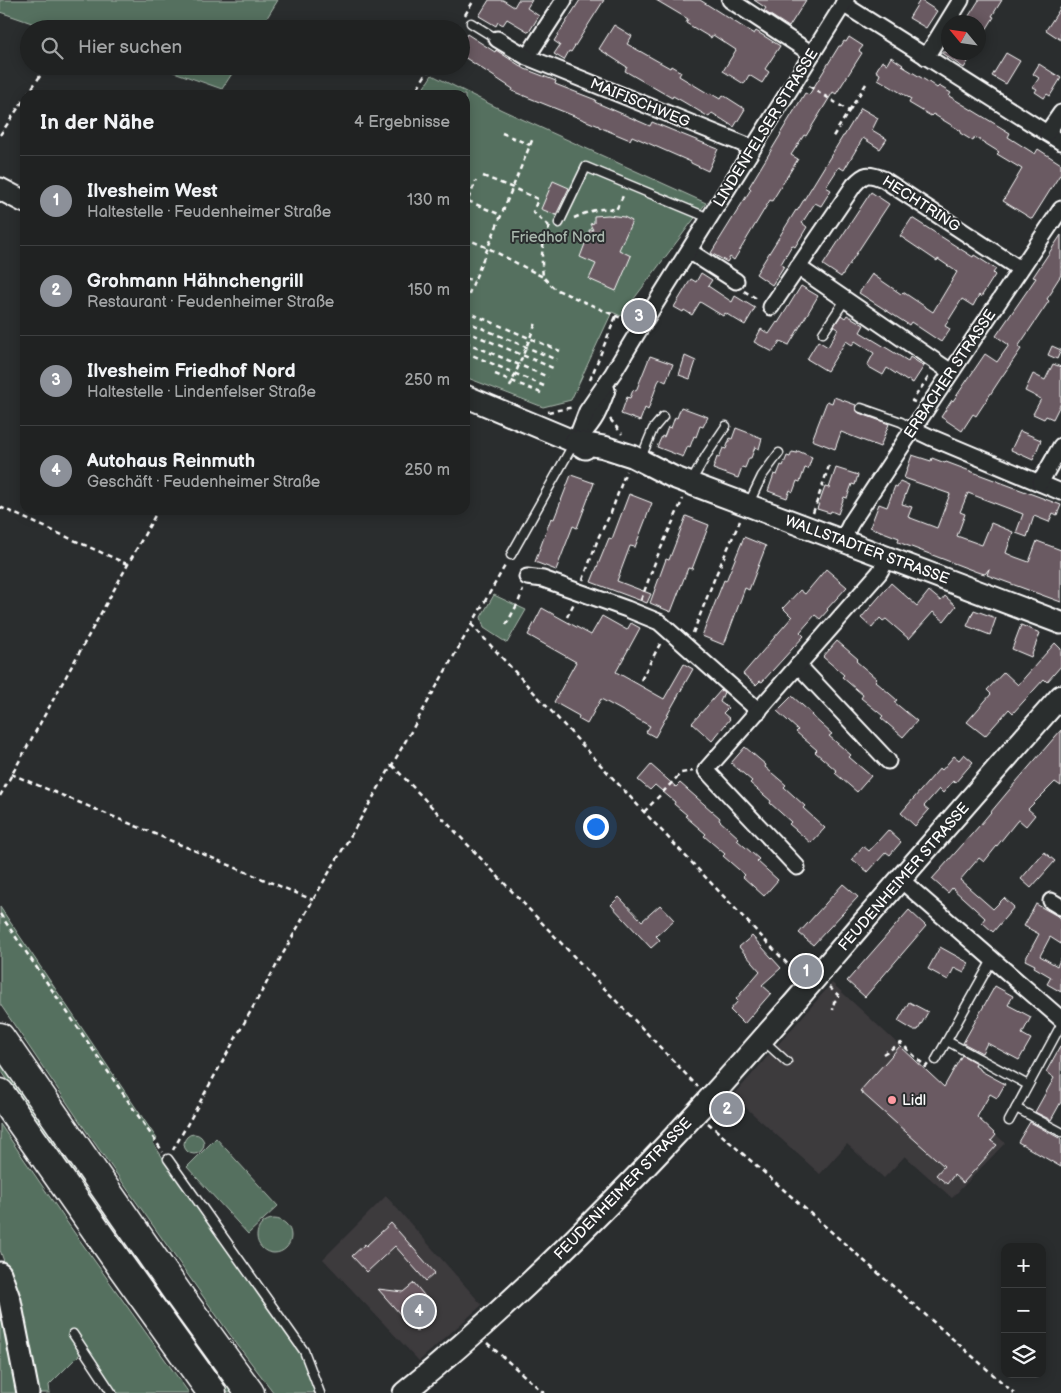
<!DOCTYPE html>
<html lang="de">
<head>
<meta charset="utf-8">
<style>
	:root { --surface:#202222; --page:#282a2a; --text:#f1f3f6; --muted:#a2a4a5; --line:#3d3f40; --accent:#8c9099 }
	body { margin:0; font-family:"Balsamiq Sans",sans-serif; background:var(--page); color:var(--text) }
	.controls { position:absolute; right:15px; bottom:15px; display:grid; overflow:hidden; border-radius:10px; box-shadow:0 2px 12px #0003 }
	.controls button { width:45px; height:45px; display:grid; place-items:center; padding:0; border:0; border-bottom:1px solid var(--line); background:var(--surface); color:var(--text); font:25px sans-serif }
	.compass { position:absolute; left:941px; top:15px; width:45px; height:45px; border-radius:50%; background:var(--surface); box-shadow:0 2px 12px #0003; rotate:299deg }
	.you { position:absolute; left:595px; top:826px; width:18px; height:18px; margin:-12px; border:4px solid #fff; border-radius:50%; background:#1a73e8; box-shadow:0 0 0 8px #1a73e833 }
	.badge { display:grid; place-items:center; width:32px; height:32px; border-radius:50%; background:var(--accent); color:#fff; font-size:16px; font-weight:700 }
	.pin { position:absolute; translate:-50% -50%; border:2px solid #fff; box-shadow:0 1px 5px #0006 }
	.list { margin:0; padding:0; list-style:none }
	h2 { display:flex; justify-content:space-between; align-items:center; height:65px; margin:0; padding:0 20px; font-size:21px }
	h2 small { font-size:16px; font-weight:400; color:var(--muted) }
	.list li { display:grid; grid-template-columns:32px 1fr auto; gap:15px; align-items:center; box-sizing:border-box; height:90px; padding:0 20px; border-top:1px solid var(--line) }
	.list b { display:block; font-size:19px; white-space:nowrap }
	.list p { margin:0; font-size:16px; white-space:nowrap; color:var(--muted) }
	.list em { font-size:16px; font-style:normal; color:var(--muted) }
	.icon { flex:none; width:28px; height:28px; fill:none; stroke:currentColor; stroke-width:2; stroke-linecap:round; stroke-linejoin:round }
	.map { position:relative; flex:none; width:1061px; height:1393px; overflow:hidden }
	.search { position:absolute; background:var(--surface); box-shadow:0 2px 12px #0003; left:20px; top:20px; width:450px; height:55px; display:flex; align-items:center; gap:12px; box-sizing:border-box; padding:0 18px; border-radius:28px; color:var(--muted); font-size:19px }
	.panel { position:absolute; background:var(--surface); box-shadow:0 2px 12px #0003; left:20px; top:90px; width:450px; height:425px; border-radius:15px }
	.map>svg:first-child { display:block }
</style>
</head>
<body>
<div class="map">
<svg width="1061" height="1393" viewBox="0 0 1061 1393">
	<rect width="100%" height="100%" fill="#2a2d2e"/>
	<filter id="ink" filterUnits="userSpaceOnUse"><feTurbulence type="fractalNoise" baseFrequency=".02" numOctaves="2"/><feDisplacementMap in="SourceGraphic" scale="10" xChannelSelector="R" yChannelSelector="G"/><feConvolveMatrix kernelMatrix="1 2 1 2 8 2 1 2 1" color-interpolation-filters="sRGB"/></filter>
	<g filter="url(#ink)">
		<g fill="#3e3a3e">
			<path d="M832,983l173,160 -53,55 -47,-42 -21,22 -37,-34 -27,30 -87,-78z"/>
			<path d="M386,1196l96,109 -63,56 -96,-102z"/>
		</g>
		<g fill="#55705e" stroke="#aab8ae">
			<path d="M0,0h278l-18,29h-211l-49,-17z"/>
			<path d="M157,66h80l-15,23z"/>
			<path d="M432,75l70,35 204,93 -85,113 -9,-4 -41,88 -28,7 -78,-30v-282h-46z"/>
			<path d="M494,595l32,15 -19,33 -23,-15 -3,-11z"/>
			<path d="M0,907l157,232 -4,4 21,32 124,171 18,47h-42l-38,-50 -147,-208 -89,-131z"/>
			<path d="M0,1061l160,229 74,103h-6l-58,-80 -170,-244z"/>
			<path d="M0,1124l71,104 118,165h-73l-31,-47 -3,6 -33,33 1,8h-12l-20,-92 -18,-51z"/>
			<circle cx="194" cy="1144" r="10"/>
			<path d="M216,1138l62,68 -30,28 -61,-67z"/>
			<circle cx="274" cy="1236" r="17"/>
			<path d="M0,1294l21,99h-21z"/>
		</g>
		<g fill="#6b5a62" stroke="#fff">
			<path d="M489,0h14l11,7 4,-7h14l-5,8 12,8 -10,16 -22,-13 -4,6 -5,-3 -2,4 -17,-10z"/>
			<path d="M580,0h24l-33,52 -2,-1 -5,9 -10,-6 6,-9 -6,-4z"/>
			<path d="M656,0h44l54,34 2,-3 24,15 -15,23 4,3 -7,11 -13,-8 -5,9 -21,-13 13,-21 -23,-15 -2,3 -25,-15 2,-4z"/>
			<path d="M754,0h52l-17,27 -25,-16 2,-3z"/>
			<path d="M920,0l17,11 -11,17 -17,-10z"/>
			<path d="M979,0h23l-10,16 2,1 -16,26v-21h-13z"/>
			<path d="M1061,7v33l-15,-10z"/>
			<path d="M614,25l18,11 -5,8 43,24 1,-2 10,6 -2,4 30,18 1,-1 10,6 3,-4 22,14 -11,18 -22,-14 -3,4 -27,-16 -9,-5 -1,2 -47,-27 2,-4 -28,-18z"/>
			<path d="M467,34l28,18 1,-2 29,19 31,12 -1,3 41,16 -1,2 55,24 2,-4 66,27 -10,22 -17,-8v-1l-59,-26 -2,4 -31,-13v-1l-87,-35 1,-2 -52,-34v-12z"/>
			<path d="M849,37l14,9 -4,5 3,2 -26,41 -3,-2 -27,44 -2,-1 -13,20 7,4 -26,42 -2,-1 -36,60 -4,-3 -3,5 -16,-9 40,-64 -2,-2 32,-53h-1l25,-41 4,2 30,-49h2l3,-5 2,1z"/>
			<path d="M940,52h34l-10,16z"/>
			<path d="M1006,53l14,8 -14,23 -14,-8z"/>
			<path d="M891,57l12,8 -1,1 28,17 7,5 2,-2 12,7 -2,3 61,37 -2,4 27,17 3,-5 23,15v9l-29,46 -29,-18 19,-32 -25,-15 2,-2 -24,-15 -2,4 -13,-8 1,-2 -28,-17 -2,2 -22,-13 2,-4 -33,-20 2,-5 -4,-3 6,-10 5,3z"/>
			<path d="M1039,64l22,14 -11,18 -3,-2 -3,4 -9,-6 2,-3 -4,-2 6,-9 -6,-4z"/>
			<path d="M861,108l17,10 -6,12 15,9 -7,10 -17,-11 -19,32 -5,-3 -13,20 5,3 -10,16 -6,-3 -13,20 5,4 -12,20 -3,-2 -11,19 3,2 -12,19 -16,-11 40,-64 1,1 46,-75h1z"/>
			<path d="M553,181l16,7 -13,27 -15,-6z"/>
			<path d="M871,192l18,12 -48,73 -18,-12z"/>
			<path d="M608,215l16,2 8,4 -13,29 12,6 -15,35 -27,-12 7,-15 -16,-7 8,-21h2l-1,-6h4l-3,-6 4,-1v-7z"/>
			<path d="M912,218l61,39 1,-2 22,14 -3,4 2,2 -14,22 -2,-2 -6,11 -11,-7 -17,27 5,3 -9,13 -30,-20 -2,3 -50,-32 13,-19 29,20 2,-2 30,20 24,-40 -19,-13 -1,2 -37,-25z"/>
			<path d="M1061,235v40l-9,14 1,1 -6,9 2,2 -31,46 3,2 -20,29 -25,38 -3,-2 -11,17 -21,-14 11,-17 1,1 32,-47 12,8 12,-17 -13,-9 40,-58 -3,-1z"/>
			<path d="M701,273l11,7 -4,6 24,16 3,-6 20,12 -10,17 -20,-12 -2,3 -23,-14 -8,13 -8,-5 -1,2 -9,-5 17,-28 5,3z"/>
			<path d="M801,286l17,10 -29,49 -9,-4 -7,11 -19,-10 7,-13 8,5 8,-12 1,1z"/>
			<path d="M841,315l4,3 2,-3 17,10 -4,7 20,12 28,17 2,-4 14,9 -11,17 -5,-3 -1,1 -20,-13 -4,7 -16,-9 7,-13 -19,-12 -3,4 -6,-4 -19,30 -20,-12 11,-18 10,6 10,-18 -4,-3z"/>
			<path d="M1052,346l9,4 -4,9 -9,-4z"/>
			<path d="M650,356l23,8 -7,18 -6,-3 -2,3 -10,28 -3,-2 -5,13 -19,-7 6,-17 3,1 3,-8 3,1z"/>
			<path d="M685,356l11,5 -6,18 -11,-4z"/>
			<path d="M1053,364l8,3v36l-8,16 -7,-3 -2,3 -11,-5 8,-15 -16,-8 8,-17 12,6z"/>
			<path d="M834,397l22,8v5l3,3 30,11 -9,23 -39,-15 -6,17 -23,-9 15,-39 5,2z"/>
			<path d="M681,407l27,10 -5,10 -3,-1 -4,11 -2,-1 -4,11 -2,-1 -5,11 -26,-10 5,-11 2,1 4,-10 3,1 4,-11 2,1z"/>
			<path d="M736,428l26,10 -3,11 -4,-2 -4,11h-2l-4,10 -3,-1 -4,11 -25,-9 4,-12 2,1 4,-10 3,1 4,-11 2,1z"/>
			<path d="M1020,431l21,9 -8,20 -22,-10z"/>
			<path d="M798,451l14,6 -4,12 -3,-1 -5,14 -3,-1 -4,11 -3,-2 -3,8 -19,-7 6,-17 3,1 4,-10 2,1 4,-10 3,1 2,-5 5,1z"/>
			<path d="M912,455l19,6 1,-3 13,5 1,-1 115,43 -4,10 -4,-2 -4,9 -15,-6 -7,21 -11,-4 7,-19 -55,-21 -8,19 5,2 -8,22 25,9 9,-22 22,9 -7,21 9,4 14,5 8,-21 24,9v52l-74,-27 2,-6 -4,5 -8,-2 -79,-30 1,-4 -29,-11 9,-23 8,3 8,-21 2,1 3,-6 9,4 -7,19 10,3 -4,10 29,11 13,-34 -46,-16z"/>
			<path d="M836,468l22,7 -3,10 -3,-1 -5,14 -3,-1 -6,17 -7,-3 -1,2 -13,-4 8,-22 4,1z"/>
			<path d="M571,475l23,8 -17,45 -4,-2 -17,44 -21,-8 16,-44 3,1z"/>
			<path d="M629,494l23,9 -17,44 -5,-1 -13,35 34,13 -4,9 -56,-21 18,-44 3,1z"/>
			<path d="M686,516l23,9 -17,44 -4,-1 -17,44 -21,-9 16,-44 3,1z"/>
			<path d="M744,537l22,9 -17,44 -4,-2 -21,57 -22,-9 22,-56 2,1z"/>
			<path d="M826,569l21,18 -20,22 1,1 -8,9 -5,-4 -15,17 4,4 -42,46 -2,-1 -4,4 -13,-11 49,-57 -9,-9 17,-18 5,4z"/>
			<path d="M891,583l26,23 12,-15 12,10 4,-5 11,10 -12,15 -11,-9 -24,27 -23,-20 -3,2 -3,-3 -8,10 -11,-10z"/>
			<path d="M542,608l49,27 11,-19 25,14 4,-7 9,5 -24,44 48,27 20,-35 9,5 -38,68 -9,-5 4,-6 -49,-27 -14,25 -9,-5 1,-3 -25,-14 22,-40 -48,-27z"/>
			<path d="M974,610l22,8 -6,17 -23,-9z"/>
			<path d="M1021,625l19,8 -9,24 -19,-8z"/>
			<path d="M837,641l21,18 -2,2 21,18 -2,2 22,19 -3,2 23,19 -14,16 -22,-19 2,-2 -22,-18 2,-3 -21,-18 2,-2 -21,-18z"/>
			<path d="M1055,643l6,6v17l-14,16 -3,-3 -31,34 -4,-4 -24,27 -18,-14 24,-28 -4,-4 17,-18 14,13z"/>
			<path d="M721,690l3,2 -4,10 8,6 -5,5 7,6 -18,22 -20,-18z"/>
			<path d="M792,696l20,18 -1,1 21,19 -3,2 22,19 -2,2 22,19 -14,16 -22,-19 2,-2 -22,-19 2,-2 -21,-18 2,-2 -21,-19z"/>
			<path d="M1061,730v56l-6,-4 -27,27 7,6 -9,11 -7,-6 -2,1 -33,41 -5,-4 -19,22 33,29 11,-11 10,9 -21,25 -11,-10 3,-4 -33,-30 -4,5 -16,-14 48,-54 36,-43z"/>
			<path d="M745,747l21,18 -1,2 21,18 -2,2 21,19 -2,2 22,20 -14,15 -22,-19 2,-2 -21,-19 1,-2 -21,-18 2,-2 -21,-18z"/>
			<path d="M964,754l9,8 -18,21 -2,-2 -10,12 -4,-4 -15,17 5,4 -14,16 -14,-13 39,-45 2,2 12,-14 5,4z"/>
			<path d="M651,765l25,22 4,-4 40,35 -1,2 20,18 -2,2 22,19 -2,2 21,19 -14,16 -21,-19 2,-2 -22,-19 2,-2 -21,-18 2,-2 -21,-18 2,-1 -13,-11 1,-2 -20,-17 -5,5 -12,-10z"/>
			<path d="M888,830l13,12 -11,13 -4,-3 -18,20 -16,-13 11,-13 6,5z"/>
			<path d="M1044,852l11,9 -24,27 -10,-9z"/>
			<path d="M843,884l15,13 -45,48 -14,-12z"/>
			<path d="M619,897l23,24 18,-16 14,15 -18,16 4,4 -9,8 -40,-43z"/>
			<path d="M1036,904l25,14v26l-11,-7 -10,19 17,10 4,-8v34l-14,-8 4,-7 -17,-10 1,-2 -10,-5 14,-26 -15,-8z"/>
			<path d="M909,910l17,16 -61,71 -18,-16z"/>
			<path d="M752,936l29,32 -19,17 9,8 -27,31 -14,-14 8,-9 -2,-2 24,-28 -21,-24z"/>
			<path d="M940,947l29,16 -5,10 -10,-5 -6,12 -20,-11z"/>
			<path d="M995,986l18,10 -5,9 23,12 -9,17 9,5 -12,21 -32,-17 -5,10 -19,-10z"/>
			<path d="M909,1002l19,10 -10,18h-5l-15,-9z"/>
			<path d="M1061,1045v57l-10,18 -16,-8 19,-34 -8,-6z"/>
			<path d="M900,1046l44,41 18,-32 14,8 -1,3 6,4v1l24,13 -8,14 -7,-4 -13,23 19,18 -5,6 6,4 -34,38 -9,-8 -7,9 -11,-9 8,-9 -84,-75z"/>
			<path d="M1030,1122l31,17v28l-43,-25z"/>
			<path d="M391,1223l44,50 -9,8 -31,-35 -28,26 -15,-16 13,-12 1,2z"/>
			<path d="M414,1283l14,17 -2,2 4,5 -5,4 3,3 -6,6 3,3 -9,9 -38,-43 25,3z"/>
		</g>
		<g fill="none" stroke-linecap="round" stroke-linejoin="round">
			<g stroke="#fff" stroke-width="11">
				<g id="lane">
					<path d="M471,23l26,16"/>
					<path d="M559,223l27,-56 123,51"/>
					<path d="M823,333l22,-33"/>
					<path d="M861,408l40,14 12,7"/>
					<path d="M641,458l12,-29 10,-12"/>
					<path d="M691,482l16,-28 19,-28"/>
					<path d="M748,505l14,-29 17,-23"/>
					<path d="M511,555l63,-112"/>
					<path d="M764,1041l23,21"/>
					<path d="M947,1041l81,44"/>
					<path d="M936,1060l56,-100"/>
					<path d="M1016,1108l45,24"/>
					<path d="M1009,1121l52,-96"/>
					<path d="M168,1159l136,192 16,42"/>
					<path d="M73,1334l39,59"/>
				</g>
			</g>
			<g stroke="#fff" stroke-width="19">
				<g id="street">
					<path d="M564,0l-37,57 226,91"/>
					<path d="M730,0l82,54"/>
					<path d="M843,4l218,138"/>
					<path d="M497,39l30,18"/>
					<path d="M926,57l35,-57"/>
					<path d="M1047,133l14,-20"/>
					<path d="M689,251l47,30"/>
					<path d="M798,267l153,105"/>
					<path d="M771,307l83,-122c11,-12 14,-12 29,-6l137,90"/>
					<path d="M913,429l17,8 131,55"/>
					<path d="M580,437c16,-17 19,-25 27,-47"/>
					<path d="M575,442l12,-31 26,-38 29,-48 204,-325"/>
					<path d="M1040,483l21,-37"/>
					<path d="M842,541l9,-18 62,-94 148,-220"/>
					<path d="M527,577l16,2 84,30 32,13 100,89"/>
					<path d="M798,665l90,96"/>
					<path d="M797,867l-91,-97 173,-197 9,-15"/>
					<path d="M901,880l160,139"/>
					<path d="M1051,901l10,6"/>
				</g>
			</g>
			<g stroke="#fff" stroke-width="25">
				<g id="secondary">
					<path d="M0,189l25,13"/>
					<path d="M465,396l110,46 10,6"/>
					<path d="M575,442l29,5 28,9 41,21 388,146"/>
					<path d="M0,1273l10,28 18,92"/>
					<path d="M404,1393c105,-85 201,-181 292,-280 57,-61 111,-125 165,-188 66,-77 133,-153 200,-229"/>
				</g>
			</g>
			<g stroke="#fff" stroke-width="31">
				<g id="highway">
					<path d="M0,1037l179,258 71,98"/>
					<path d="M0,1093l121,173 91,127"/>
				</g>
			</g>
			<g stroke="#fff" stroke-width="2.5" stroke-dasharray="5 4" stroke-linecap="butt">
				<path d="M465,15l9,-15"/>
				<path d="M456,29l4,-7"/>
				<path d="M809,86l40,25 -17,27"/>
				<path d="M27,95l20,-29"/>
				<path d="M413,95l18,-29"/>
				<path d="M849,111l17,-27"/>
				<path d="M502,133l28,12"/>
				<path d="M0,135l25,-37"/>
				<path d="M483,176l30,12 25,11 -5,13 16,14"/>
				<path d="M468,201l33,14"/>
				<path d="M465,207l11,-26"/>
				<path d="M574,218c14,-6 26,-12 42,-8l8,-16"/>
				<path d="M550,226c-9,19 -9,30 -7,51l12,12 61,27 13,5"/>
				<path d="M465,238l23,10 55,29"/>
				<path d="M465,278l9,3"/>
				<path d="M744,291l15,9"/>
				<path d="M465,303l68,-165"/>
				<path d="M465,311l95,40"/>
				<path d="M465,321l92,39"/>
				<path d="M465,331l88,37"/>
				<path d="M465,342l83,35"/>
				<path d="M465,352l79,34"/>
				<path d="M495,374l46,19"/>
				<path d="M590,380l26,-64"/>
				<path d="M510,387l26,-64"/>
				<path d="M915,402l-3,-1 18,-26"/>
				<path d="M548,412l26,-5"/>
				<path d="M610,419l12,15"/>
				<path d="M0,507l127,57"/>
				<path d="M813,513l16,-47"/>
				<path d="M583,580l16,-44 12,-23 15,-42"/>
				<path d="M641,600l16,-43 26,-58"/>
				<path d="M567,617l7,-14"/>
				<path d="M471,624l173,188 153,162"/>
				<path d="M506,625l12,-22 5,-13"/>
				<path d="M693,633l22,-56 25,-56"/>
				<path d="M641,680l20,-38"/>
				<path d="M392,765l306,322"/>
				<path d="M11,774l302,126"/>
				<path d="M0,796l158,-286"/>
				<path d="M644,812l37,-39 12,-2"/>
				<path d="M0,914l163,238"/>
				<path d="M829,987l9,8v3l-4,4 -1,8"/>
				<path d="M883,1054l18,-11 25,24 2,-3"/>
				<path d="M708,1123l306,270"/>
				<path d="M173,1150l140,-250 79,-135 114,-201"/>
				<path d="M487,1343l57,50"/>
			</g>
			<use href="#lane" stroke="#2a2d2e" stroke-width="8"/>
			<use href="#street" stroke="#2a2d2e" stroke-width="15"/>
			<use href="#secondary" stroke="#2a2d2e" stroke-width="21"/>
			<use href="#highway" stroke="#2a2d2e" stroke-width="28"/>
		</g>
	</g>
	<circle fill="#ff9aa2" stroke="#2a2d2e" stroke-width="2" cx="892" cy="1100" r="5"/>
	<g text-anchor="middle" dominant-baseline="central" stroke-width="4" stroke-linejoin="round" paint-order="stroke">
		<g font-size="15" fill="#fff" stroke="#2a2d2e">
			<text transform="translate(640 103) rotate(22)">MAIFISCHWEG</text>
			<text transform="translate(766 128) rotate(-58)">LINDENFELSER STRASSE</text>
			<text transform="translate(921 204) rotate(33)">HECHTRING</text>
			<text transform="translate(950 374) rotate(-56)">ERBACHER STRASSE</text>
			<text transform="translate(867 550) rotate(20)">WALLSTADTER STRASSE</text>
			<text transform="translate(904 877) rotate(-49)">FEUDENHEIMER STRASSE</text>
			<text transform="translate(623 1189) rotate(-46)">FEUDENHEIMER STRASSE</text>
		</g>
		<g font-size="15" fill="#aab8ae" stroke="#2a2d2e">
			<text x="558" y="237">Friedhof Nord</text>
		</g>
		<g font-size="15" fill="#fff" stroke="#2a2d2e" text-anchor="start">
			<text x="902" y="1100">Lidl</text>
		</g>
	</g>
</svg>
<div class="controls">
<button>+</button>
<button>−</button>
<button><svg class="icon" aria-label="layers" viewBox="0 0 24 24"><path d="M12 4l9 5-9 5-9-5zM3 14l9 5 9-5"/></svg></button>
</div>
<svg class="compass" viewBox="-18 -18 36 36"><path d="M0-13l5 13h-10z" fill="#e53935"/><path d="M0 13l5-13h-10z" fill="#a2a4a5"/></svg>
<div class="you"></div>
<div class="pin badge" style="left:806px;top:971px">1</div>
<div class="pin badge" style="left:727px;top:1109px">2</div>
<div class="pin badge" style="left:639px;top:316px">3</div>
<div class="pin badge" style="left:419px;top:1311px">4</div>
<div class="search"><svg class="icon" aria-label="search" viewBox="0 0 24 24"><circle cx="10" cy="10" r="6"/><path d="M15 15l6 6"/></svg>Hier suchen</div>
<section class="panel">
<h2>In der Nähe<small>4 Ergebnisse</small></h2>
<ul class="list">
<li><span class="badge">1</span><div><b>Ilvesheim West</b><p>Haltestelle · Feudenheimer Straße</p></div><em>130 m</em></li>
<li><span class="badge">2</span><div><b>Grohmann Hähnchengrill</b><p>Restaurant · Feudenheimer Straße</p></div><em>150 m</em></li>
<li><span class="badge">3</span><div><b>Ilvesheim Friedhof Nord</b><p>Haltestelle · Lindenfelser Straße</p></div><em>250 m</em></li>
<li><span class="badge">4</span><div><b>Autohaus Reinmuth</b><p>Geschäft · Feudenheimer Straße</p></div><em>250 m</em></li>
</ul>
</section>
</div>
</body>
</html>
